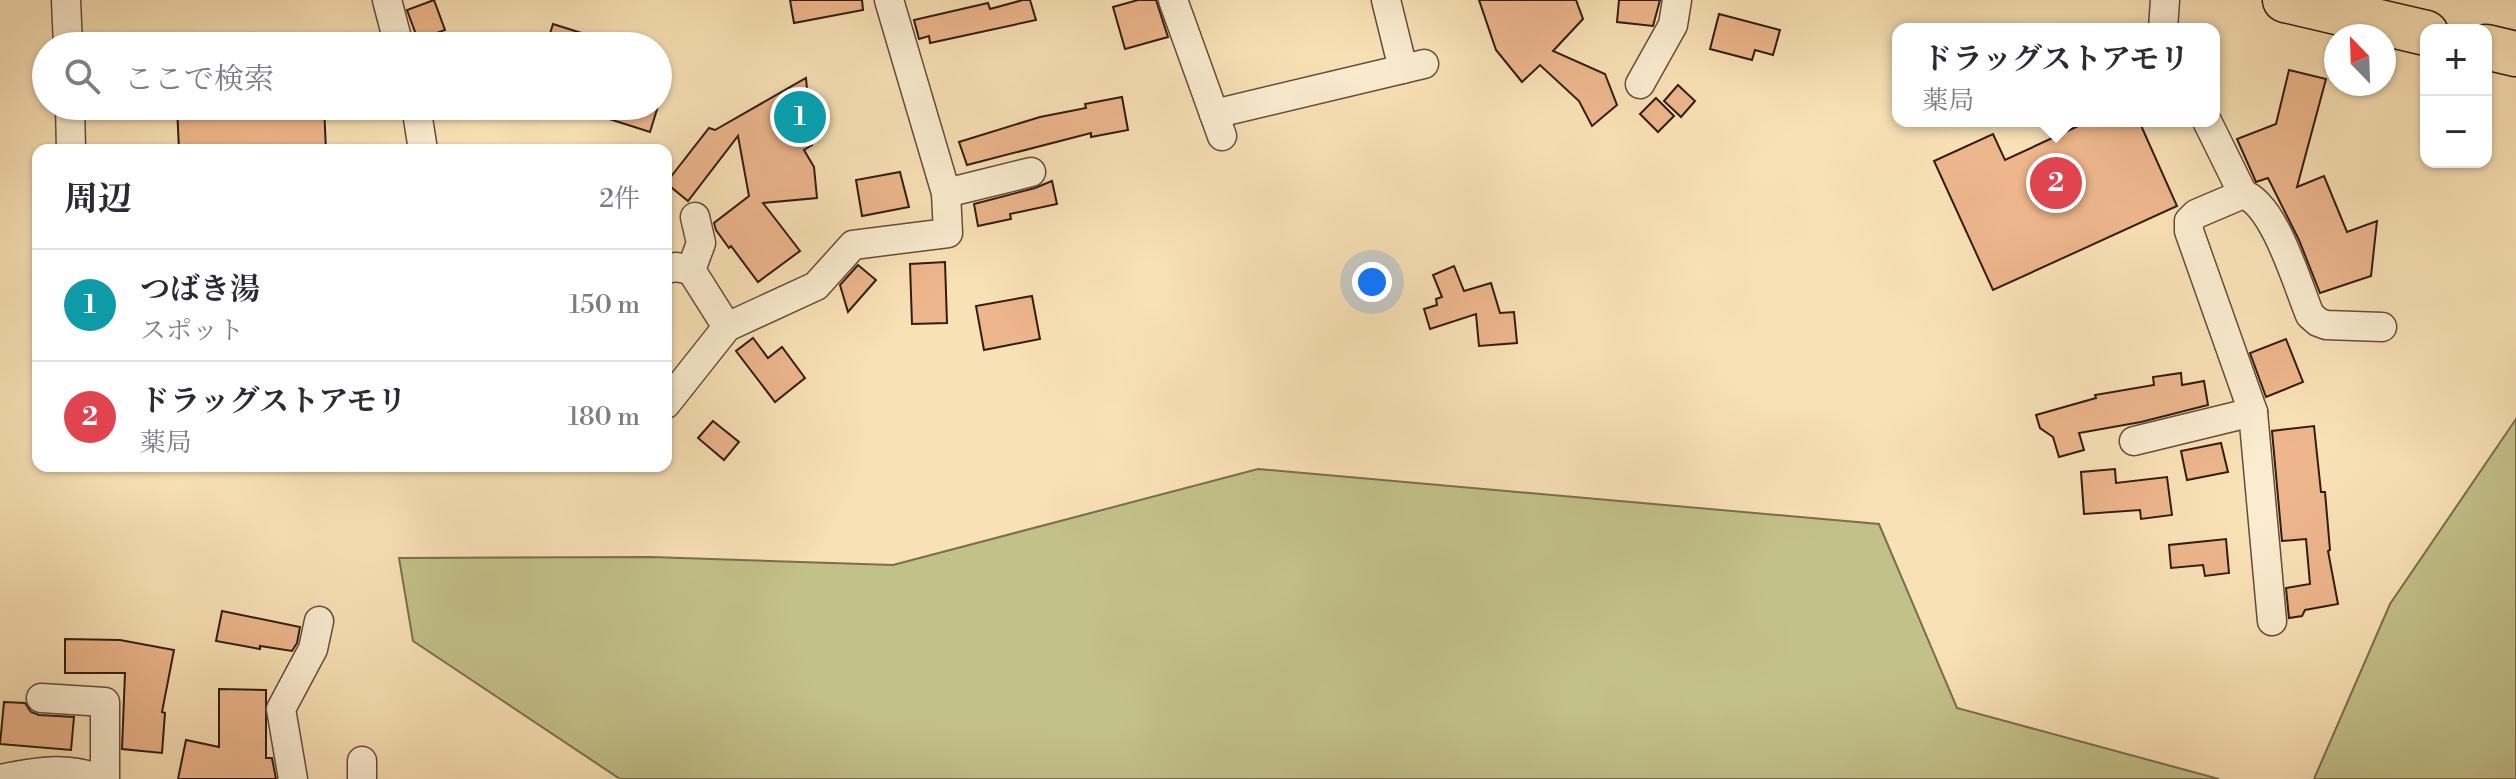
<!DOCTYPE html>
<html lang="ja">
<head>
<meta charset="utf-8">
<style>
	:root { --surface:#fff; --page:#f7f7f7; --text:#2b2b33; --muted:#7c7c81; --line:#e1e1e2; --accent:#8f2418 }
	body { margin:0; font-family:"Libre Bodoni","Noto Serif JP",serif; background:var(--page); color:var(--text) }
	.controls { position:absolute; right:24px; top:24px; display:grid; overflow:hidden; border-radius:16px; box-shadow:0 2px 6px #0004 }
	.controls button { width:72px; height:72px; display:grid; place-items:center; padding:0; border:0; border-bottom:2px solid var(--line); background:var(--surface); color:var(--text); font:40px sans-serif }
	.compass { position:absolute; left:2324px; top:24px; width:72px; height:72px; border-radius:50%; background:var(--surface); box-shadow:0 2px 6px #0004; rotate:337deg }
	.you { position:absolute; left:1372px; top:282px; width:28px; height:28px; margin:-20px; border:6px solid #fff; border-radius:50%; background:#1a73e8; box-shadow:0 0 0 12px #1a73e833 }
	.badge { display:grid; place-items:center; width:52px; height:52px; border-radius:50%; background:var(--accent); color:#fff; font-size:26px; font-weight:700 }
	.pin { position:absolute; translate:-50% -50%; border:4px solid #fff; box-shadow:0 2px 8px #0006 }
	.popup { position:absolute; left:1892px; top:23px; width:328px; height:104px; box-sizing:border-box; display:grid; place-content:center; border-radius:16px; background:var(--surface); filter:drop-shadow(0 2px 6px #0005); font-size:26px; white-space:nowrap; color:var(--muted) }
	.popup b { font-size:30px; color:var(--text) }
	.popup::after { content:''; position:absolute; left:50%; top:100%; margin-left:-16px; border:16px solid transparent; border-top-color:var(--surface) }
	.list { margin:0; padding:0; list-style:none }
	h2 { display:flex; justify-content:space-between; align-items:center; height:104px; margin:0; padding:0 32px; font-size:34px }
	h2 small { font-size:26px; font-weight:400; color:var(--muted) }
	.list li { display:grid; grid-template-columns:52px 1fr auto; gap:24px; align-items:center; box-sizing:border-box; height:112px; padding:0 32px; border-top:2px solid var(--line) }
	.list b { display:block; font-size:30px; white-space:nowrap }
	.list p { margin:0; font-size:26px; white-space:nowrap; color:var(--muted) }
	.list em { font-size:26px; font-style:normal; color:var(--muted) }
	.icon { flex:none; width:44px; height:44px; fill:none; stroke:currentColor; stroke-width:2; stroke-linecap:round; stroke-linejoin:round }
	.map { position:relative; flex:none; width:2516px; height:779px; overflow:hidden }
	.search { position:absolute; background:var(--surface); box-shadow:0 2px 6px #0004; left:32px; top:32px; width:640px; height:88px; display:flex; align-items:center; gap:20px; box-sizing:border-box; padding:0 28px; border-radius:44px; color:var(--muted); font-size:30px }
	.panel { position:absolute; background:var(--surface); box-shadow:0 2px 6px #0004; left:32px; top:144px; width:640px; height:328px; border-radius:16px }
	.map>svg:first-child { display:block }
</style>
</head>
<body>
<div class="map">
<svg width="2516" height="779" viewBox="0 0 2516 779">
	<rect width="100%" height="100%" fill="#f9e1b6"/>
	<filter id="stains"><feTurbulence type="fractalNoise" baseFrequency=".0025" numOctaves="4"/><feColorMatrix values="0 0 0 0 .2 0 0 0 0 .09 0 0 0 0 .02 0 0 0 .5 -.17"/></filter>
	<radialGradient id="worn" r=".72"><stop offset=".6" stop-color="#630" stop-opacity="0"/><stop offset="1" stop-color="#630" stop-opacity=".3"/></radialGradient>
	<g fill="#c3c18a" stroke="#7a6e4f" stroke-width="2">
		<path d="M2516,419v360h-202l76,-175z"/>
		<path d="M1258,469l621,55 78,184 262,71h-1599l-207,-138 -14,-83 252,-1 242,8z"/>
	</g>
	<g fill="#eeb68c" stroke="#311c14" stroke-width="2">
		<path d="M434,0l11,30 -27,10 -11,-30z"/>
		<path d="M790,0h72l1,10 -69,13z"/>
		<path d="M1023,0h7l6,20 -106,23 -1,-7 -10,3 -5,-19 74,-17 2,6z"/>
		<path d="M1138,0h18l12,37 -43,12 -12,-42z"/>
		<path d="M1479,0h97l7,19 -30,32 52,23 12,31 -25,21 -13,-25 -39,-36 -18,17 -26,-32z"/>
		<path d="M1619,0h41l-7,26 -36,-4z"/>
		<path d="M1719,14l61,16 -7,25 -18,-5 -3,10 -42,-11z"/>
		<path d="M553,24l54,17v5h-61z"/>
		<path d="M2289,70l37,9 -29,108 27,-11 23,56 30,-11 -6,55 -51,17 -21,-53 -31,-62 -12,4 -19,-43 39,-15z"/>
		<path d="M806,78l6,67 -8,5 10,17 3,31 -54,5 37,48 -42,31 -27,-36 -2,2 -13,-18 -2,-7 35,-27 -11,-60 -50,65 -22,-18 43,-55 6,2z"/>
		<path d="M1678,85l17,16 -14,16 -17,-16z"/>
		<path d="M1122,97l6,33 -37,7v-4l-124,32 -8,-23 81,-25 46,-9 -1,-4z"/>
		<path d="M1656,98l18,18 -16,16 -18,-18z"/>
		<path d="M177,106h147l2,44h-147z"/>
		<path d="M584,106h74l-8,26 -66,-21z"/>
		<path d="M2089,121h50l38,85 -184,84 -59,-129 59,-27 12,26z"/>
		<path d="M900,172l9,35 -47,9 -6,-36z"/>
		<path d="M1052,181l5,23 -47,10 1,5 -33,7 -4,-22 61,-16z"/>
		<path d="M945,262l2,61 -35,1 -2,-60z"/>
		<path d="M858,265l18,15 -28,32 -8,-27z"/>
		<path d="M1454,266l10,25 27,-8 9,30 14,-1 3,31 -38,3 -3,-32 -46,15 -6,-20 13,-4 -1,-6 6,-2 -9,-22z"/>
		<path d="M1032,296l8,43 -56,11 -8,-44z"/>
		<path d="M753,338l15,20 14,-11 23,31 -30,24 -39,-51z"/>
		<path d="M2286,339l17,43 -37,15 -16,-44z"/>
		<path d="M2181,373l1,12 22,-4 4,24 -67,17 -62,11 5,17 -25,7 -6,-20 -13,-9 -4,-13 60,-17 -1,-3 59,-10 -1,-8z"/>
		<path d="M713,421l26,21 -15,18 -26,-22z"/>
		<path d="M2314,426l7,66h4l5,58 -2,1 10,53 -33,6 -3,6 -13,2 -3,-30 24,-4 -4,-45 -24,2 -10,-110z"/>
		<path d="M2221,443l7,29 -41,8 -6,-29z"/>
		<path d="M2115,469l1,14 51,-6 5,38 -31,4 -1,-9 -56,4 -3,-42z"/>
		<path d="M2226,539l3,34 -24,3 -2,-11 -32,3 -2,-23z"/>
		<path d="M222,611l78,16 -3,16 -5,8 -32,-5v3l-44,-8z"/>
		<path d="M65,639l55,1 54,10 -12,62 3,1 -3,40 -40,-4 3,-76h-60z"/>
		<path d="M219,689l47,1v68h6l4,21h-98l8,-39 33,7z"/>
		<path d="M4,702l21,1 6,9 8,3 35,2 -3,33 -71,-6z"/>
	</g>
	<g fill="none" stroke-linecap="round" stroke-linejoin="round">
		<g stroke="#634d3c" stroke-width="31">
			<g id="minor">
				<path d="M66,0l2,46"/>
				<path d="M387,0l12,46"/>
				<path d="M1173,0l49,136"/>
				<path d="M1386,0l17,69"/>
				<path d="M2163,29l2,-29"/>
				<path d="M1640,84l33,-59 4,-25"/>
				<path d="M70,106l1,44"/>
				<path d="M416,106l7,44"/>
				<path d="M1214,114l210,-50"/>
				<path d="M2207,121l36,73 -47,20 -7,7v10l64,181 19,209"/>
				<path d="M946,193l85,-21"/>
				<path d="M2243,194c32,11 54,90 67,121l8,7 8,3 56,2"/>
				<path d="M695,217l6,26 -10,27 36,57"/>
				<path d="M666,269l10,-2 15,3"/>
				<path d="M666,404l61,-77 89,-41 37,-41 95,-12 -2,-40 -57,-193"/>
				<path d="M2134,441l119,-29"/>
				<path d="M41,698l64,4v77"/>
				<path d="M362,761v18"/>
				<path d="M0,779c34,-7 66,-13 99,0"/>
				<path d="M293,779l-12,-70 32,-60 6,-28"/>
			</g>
		</g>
		<g stroke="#311c14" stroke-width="47">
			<g id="primary">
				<path d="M2285,0l141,33"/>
				<path d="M2486,47l30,7"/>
			</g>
		</g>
		<use href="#minor" stroke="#fbecd0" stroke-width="28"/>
		<use href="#primary" stroke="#f9e1b6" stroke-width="44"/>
	</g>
	<rect width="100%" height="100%" filter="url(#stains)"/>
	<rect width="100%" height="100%" fill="url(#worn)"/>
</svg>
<div class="controls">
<button>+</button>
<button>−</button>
</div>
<svg class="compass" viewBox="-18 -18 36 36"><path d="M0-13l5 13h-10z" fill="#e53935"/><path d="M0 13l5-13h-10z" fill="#7c7c81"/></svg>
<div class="you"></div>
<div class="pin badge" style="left:800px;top:117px;background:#0f9aa8">1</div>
<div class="pin badge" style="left:2056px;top:183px;background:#e0444e">2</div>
<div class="popup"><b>ドラッグストアモリ</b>薬局</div>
<div class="search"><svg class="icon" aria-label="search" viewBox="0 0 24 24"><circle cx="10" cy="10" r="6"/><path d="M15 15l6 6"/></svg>ここで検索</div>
<section class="panel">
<h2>周辺<small>2件</small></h2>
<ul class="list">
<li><span class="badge" style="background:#0f9aa8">1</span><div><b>つばき湯</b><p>スポット</p></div><em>150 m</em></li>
<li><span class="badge" style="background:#e0444e">2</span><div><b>ドラッグストアモリ</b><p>薬局</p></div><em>180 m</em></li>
</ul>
</section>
</div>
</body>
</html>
